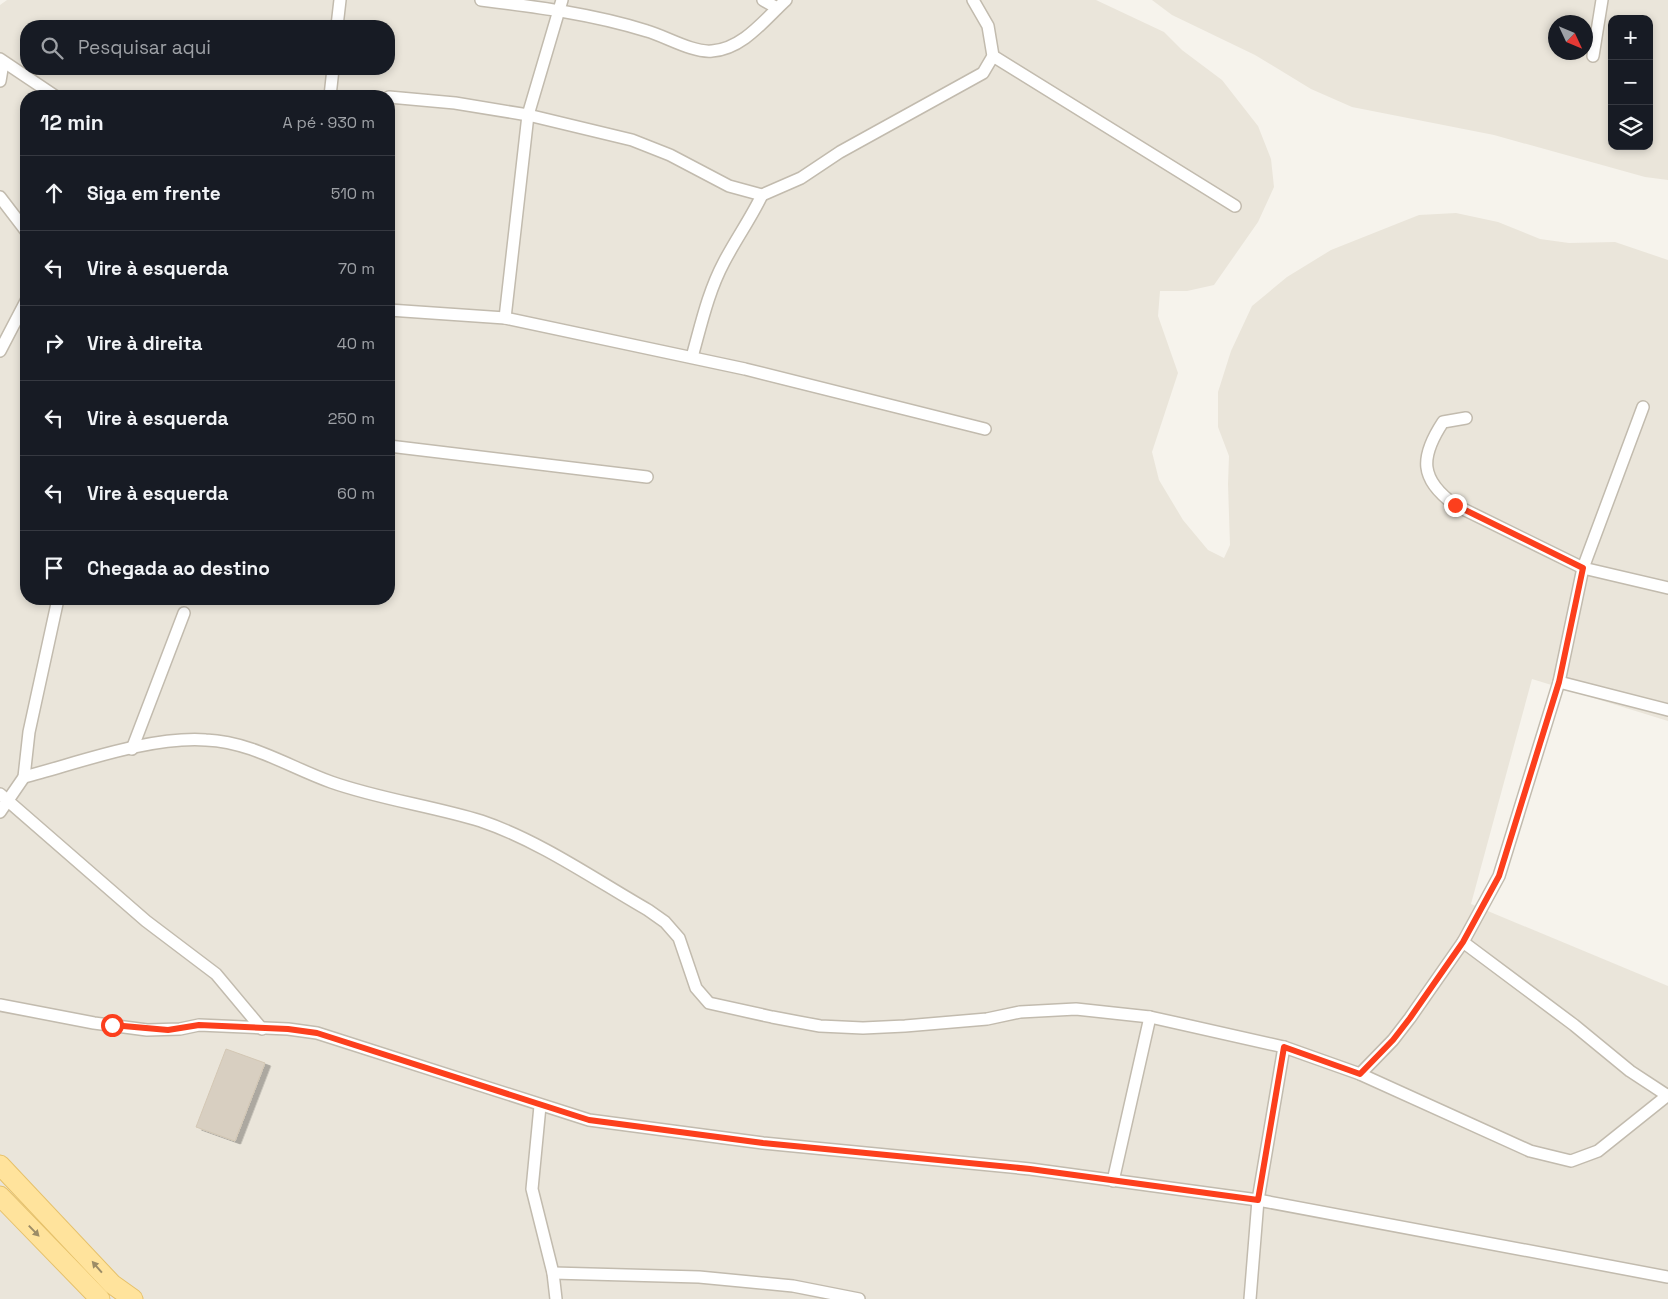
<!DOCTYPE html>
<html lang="pt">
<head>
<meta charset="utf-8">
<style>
	:root { --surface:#171b24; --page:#242831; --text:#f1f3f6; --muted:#9ea1a6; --line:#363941 }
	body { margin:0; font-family:"Space Grotesk",sans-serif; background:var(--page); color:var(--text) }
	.controls { position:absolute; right:15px; top:15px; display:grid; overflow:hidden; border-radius:10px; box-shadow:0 2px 8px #0003 }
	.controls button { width:45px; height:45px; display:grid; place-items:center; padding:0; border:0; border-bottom:1px solid var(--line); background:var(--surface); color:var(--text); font:25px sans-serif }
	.compass { position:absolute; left:1548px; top:15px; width:45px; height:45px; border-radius:50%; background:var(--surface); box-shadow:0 2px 8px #0003; rotate:134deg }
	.stop { position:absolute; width:15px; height:15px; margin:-11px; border:4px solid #fc3f1d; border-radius:50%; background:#fff }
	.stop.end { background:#fc3f1d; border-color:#fff; box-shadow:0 1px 5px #0008 }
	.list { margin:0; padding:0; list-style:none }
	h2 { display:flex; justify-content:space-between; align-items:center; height:65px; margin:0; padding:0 20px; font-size:21px }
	h2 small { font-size:16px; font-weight:400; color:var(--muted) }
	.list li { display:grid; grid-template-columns:32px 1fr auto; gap:15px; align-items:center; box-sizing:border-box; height:75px; padding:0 20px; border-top:1px solid var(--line) }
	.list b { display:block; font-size:19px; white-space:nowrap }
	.list em { font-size:16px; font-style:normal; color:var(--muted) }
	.icon { flex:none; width:28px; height:28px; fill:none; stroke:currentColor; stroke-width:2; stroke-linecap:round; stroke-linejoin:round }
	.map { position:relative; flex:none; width:1668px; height:1299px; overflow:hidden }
	.search { position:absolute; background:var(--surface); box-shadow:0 2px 8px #0003; left:20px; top:20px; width:375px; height:55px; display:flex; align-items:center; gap:12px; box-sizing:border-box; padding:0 18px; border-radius:20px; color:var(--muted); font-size:19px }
	.panel { position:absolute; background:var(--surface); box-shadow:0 2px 8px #0003; left:20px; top:90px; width:375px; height:515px; border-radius:20px }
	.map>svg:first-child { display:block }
</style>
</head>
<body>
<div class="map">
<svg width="1668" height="1299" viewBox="0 0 1668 1299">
	<defs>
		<filter id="shadow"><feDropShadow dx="5.5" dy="3" stdDeviation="0" flood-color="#0004"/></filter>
	</defs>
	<rect width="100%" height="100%" fill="#f6f3ec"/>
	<g fill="#eae5da" fill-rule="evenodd">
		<path d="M7,0h1089l68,32 18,18 40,30 36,46 13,33 3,28 -16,35 -44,63 -27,6h-27l-2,25 20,57 -26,79 7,28 24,40 25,30 16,8 6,-13 -2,-61 1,-28 -11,-29v-35l13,-41 21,-45 35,-29 44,-27 88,-35 37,-2 42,9 42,17 29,4 46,-1 53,18v461l-136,-42 -61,225 197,82v313h-1668v-1294zM26,26h363v43h-363zM26,96h363v503h-363z"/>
		<path d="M1152,0h516v180l-23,-3 -151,-42 -142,-28 -41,-18 -56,-34 -83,-40zM1612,19h37v127h-37zM1556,22h30v30h-30z"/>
	</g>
	<path fill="#d8cfc1" stroke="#d3c7b4" filter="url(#shadow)" d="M226,1049l39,14 -30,78 -39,-14z"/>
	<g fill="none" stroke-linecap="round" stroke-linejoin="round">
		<g stroke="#c2bbae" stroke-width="14">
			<g id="minor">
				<path d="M481,0c56,7 112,14 166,31 18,5 46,22 65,20 31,-2 53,-32 74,-51"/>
				<path d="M763,0l14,8"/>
				<path d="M337,26l3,-26"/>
				<path d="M993,56l242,150"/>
				<path d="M1593,56l9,-56"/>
				<path d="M0,59l55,37"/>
				<path d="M0,81l3,-18"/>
				<path d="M330,96l3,-27"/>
				<path d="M389,97l66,6 73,12 104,25 38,15 59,31 33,9 39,-17 39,-26 143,-79 10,-17 -5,-30 -15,-26"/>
				<path d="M0,197l26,34"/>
				<path d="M389,310l116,8 240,51 240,60"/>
				<path d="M505,318l23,-203 34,-115"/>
				<path d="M0,351l26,-50"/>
				<path d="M692,357c9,-32 16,-65 32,-95 12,-23 27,-44 38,-67"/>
				<path d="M1466,418l-23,4c-23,35 -24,57 12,83l128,63 85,20"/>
				<path d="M389,446l258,31"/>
				<path d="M1559,682l109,28"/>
				<path d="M132,749l52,-136"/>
				<path d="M24,777c54,-14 126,-41 182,-37 46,2 83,27 125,42 48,17 101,24 150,39 59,20 113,58 167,89l17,12 14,16 17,50 13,15 63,14 48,9 43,2 42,-2 82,-7 33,-7 56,-3 74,8 134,30 76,27 170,77 41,10 27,-10 70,-56"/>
				<path d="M0,794l146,127 70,53 46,55"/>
				<path d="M0,812l24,-35 5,-45 29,-133"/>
				<path d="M1463,942l111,83 56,46 38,25"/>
				<path d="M0,1005l94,18 53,7 33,-1 19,-4 89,4 29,4 272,87 174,23 267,26 228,31 410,77"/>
				<path d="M1360,1074l33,-34 17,-22 53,-76 36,-66 60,-194 24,-114 60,-161"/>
				<path d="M540,1106l-8,83 21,84 3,26"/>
				<path d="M1113,1181l37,-164"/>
				<path d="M553,1273l146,4 94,9 66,13"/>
				<path d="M1250,1299l8,-99 26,-153"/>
			</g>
		</g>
		<g stroke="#e6c16a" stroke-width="21">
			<g id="primary">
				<path d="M0,1165l112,119 21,15"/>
				<path d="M0,1196l100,103"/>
			</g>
		</g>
		<use href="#minor" stroke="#fff" stroke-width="11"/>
		<use href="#primary" stroke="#ffe39c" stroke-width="19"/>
	</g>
	<defs><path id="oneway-solid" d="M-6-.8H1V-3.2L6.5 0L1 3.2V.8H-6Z" transform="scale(1.25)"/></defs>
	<g fill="#9c8c66">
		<use href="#oneway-solid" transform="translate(34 1231) rotate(46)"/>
		<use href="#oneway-solid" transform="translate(97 1267) rotate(-131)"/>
	</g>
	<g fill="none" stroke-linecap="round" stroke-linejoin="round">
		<path stroke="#fc3f1d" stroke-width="6" d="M112,1025l56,5 31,-5 89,4 29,4 272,87 174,23 267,26 228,31 26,-153 76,27 33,-34 17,-22 53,-76 36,-66 60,-194 24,-114 -128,-63"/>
	</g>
</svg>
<div class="controls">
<button>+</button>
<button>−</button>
<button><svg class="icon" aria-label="layers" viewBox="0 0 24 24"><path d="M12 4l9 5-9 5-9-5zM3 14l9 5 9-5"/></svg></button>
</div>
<svg class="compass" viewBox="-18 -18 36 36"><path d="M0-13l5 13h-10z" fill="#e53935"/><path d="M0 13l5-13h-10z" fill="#9ea1a6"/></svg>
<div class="stop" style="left:112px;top:1025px"></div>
<div class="stop end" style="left:1455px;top:505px"></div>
<div class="search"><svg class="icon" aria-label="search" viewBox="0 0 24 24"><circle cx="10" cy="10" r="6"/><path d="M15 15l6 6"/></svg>Pesquisar aqui</div>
<section class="panel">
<h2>12 min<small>A pé · 930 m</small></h2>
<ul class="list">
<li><svg class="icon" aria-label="ahead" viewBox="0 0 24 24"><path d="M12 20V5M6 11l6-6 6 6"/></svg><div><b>Siga em frente</b></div><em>510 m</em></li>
<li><svg class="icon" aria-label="left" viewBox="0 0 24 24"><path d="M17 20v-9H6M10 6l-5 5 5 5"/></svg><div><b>Vire à esquerda</b></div><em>70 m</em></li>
<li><svg class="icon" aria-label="right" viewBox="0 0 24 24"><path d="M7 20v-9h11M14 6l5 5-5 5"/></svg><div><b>Vire à direita</b></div><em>40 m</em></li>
<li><svg class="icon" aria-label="left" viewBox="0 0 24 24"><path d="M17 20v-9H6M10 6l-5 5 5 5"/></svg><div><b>Vire à esquerda</b></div><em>250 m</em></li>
<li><svg class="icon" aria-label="left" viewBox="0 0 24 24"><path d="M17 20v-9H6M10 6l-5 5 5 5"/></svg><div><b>Vire à esquerda</b></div><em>60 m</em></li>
<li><svg class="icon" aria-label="arrive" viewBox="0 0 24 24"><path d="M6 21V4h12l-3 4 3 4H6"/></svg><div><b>Chegada ao destino</b></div></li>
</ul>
</section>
</div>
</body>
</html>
